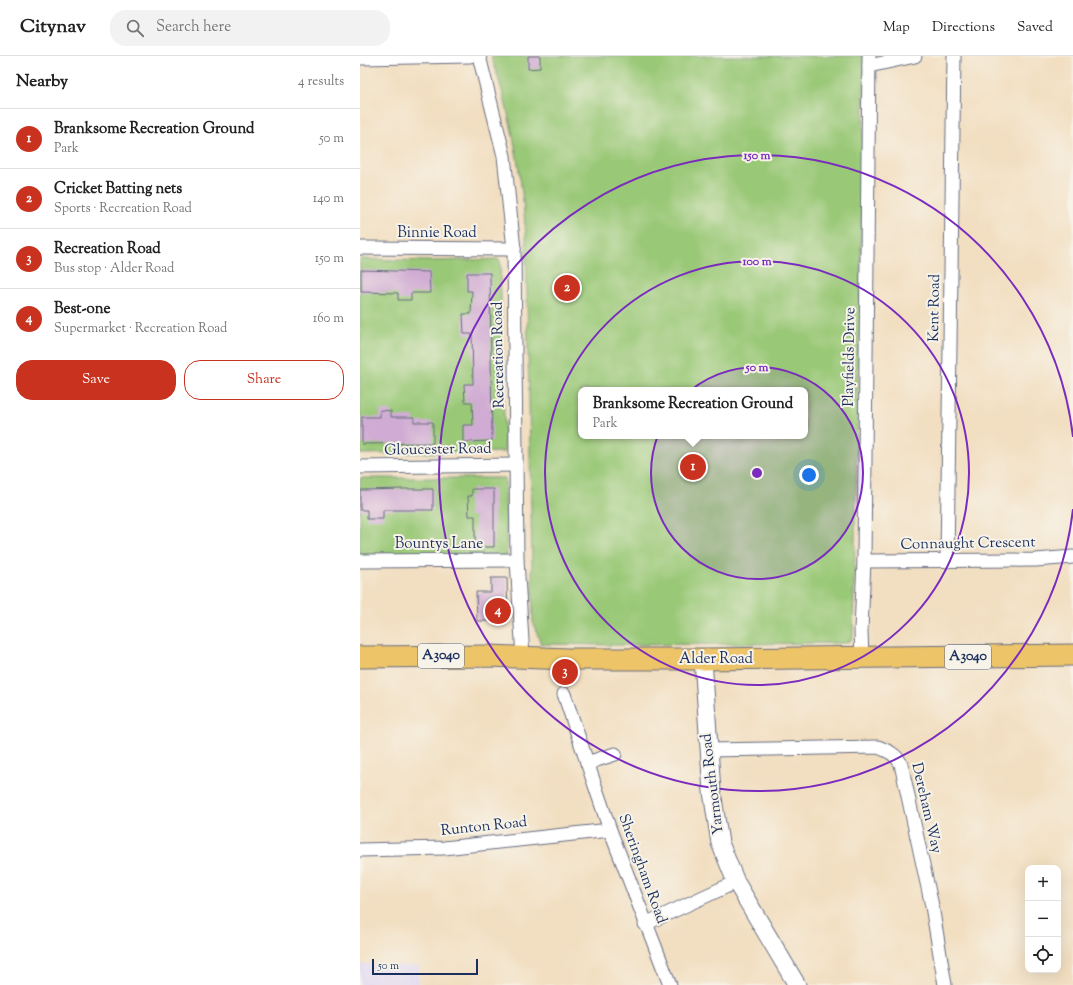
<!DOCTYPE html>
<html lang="en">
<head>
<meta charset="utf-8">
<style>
	:root { --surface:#fff; --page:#f2f2f2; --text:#222; --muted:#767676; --line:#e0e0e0; --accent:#c8321e }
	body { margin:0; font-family:"Sorts Mill Goudy",serif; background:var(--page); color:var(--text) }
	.controls { position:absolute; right:12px; bottom:12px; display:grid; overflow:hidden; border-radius:8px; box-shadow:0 4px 16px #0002 }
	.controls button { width:36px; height:36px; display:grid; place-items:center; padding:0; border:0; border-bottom:1px solid var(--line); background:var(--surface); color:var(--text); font:20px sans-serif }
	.scale { position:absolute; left:12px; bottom:10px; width:106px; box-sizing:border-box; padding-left:4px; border:2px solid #1b2f5e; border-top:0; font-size:11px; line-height:14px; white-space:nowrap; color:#1b2f5e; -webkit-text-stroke:3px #f7f3e8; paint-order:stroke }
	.you { position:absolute; left:449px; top:419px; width:14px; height:14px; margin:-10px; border:3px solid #fff; border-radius:50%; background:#1a73e8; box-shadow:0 0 0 6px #1a73e833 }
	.badge { display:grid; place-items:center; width:26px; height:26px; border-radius:50%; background:var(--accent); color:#fff; font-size:13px; font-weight:700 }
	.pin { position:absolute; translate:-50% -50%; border:2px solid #fff; box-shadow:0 1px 4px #0006 }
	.popup { position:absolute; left:218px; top:331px; width:230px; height:52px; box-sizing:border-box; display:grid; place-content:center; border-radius:8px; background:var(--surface); filter:drop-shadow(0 1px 3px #0005); font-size:13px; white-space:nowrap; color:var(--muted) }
	.popup b { font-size:15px; color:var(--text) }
	.popup::after { content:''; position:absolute; left:50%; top:100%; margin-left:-8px; border:8px solid transparent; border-top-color:var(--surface) }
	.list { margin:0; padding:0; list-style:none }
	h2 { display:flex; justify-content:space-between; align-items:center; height:52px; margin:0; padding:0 16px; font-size:17px }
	h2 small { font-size:13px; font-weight:400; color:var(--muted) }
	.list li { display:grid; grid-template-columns:26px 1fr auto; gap:12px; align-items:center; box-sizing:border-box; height:60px; padding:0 16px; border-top:1px solid var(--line) }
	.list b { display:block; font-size:15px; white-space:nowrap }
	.list p { margin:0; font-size:13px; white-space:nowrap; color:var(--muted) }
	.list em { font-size:13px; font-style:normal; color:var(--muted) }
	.actions { display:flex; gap:8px; padding:12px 16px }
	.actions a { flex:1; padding:9px 0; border:1px solid var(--accent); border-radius:16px; text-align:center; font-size:14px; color:var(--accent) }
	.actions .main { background:var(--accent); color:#fff }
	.icon { flex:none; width:22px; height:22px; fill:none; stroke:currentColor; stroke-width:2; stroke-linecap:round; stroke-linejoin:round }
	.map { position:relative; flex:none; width:713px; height:929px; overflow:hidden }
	header { display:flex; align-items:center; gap:24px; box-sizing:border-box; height:56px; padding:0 20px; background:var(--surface); border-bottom:1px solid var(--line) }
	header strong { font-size:19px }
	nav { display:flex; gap:22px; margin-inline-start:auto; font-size:14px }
	.search { width:280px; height:36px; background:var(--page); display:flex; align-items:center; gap:10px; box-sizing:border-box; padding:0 14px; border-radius:16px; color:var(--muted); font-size:15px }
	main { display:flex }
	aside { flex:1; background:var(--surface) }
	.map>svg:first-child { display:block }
</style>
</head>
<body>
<header>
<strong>Citynav</strong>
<div class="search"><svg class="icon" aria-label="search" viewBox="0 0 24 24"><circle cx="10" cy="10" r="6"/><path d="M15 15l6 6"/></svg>Search here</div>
<nav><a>Map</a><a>Directions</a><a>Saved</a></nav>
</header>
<main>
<aside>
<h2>Nearby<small>4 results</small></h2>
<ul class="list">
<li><span class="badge">1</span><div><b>Branksome Recreation Ground</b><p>Park</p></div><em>50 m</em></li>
<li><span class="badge">2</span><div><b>Cricket Batting nets</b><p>Sports · Recreation Road</p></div><em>140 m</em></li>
<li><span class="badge">3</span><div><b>Recreation Road</b><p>Bus stop · Alder Road</p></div><em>150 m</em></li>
<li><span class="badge">4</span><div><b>Best-one</b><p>Supermarket · Recreation Road</p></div><em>160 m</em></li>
</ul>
<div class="actions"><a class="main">Save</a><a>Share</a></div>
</aside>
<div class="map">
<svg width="713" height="929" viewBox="0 0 713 929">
	<rect width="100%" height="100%" fill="#f7f3e8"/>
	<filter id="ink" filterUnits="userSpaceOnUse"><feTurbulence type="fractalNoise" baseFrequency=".025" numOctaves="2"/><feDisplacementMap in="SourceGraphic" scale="8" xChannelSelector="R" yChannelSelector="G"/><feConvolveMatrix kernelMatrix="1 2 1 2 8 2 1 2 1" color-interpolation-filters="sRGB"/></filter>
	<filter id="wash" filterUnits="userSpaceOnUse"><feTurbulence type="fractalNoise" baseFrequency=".012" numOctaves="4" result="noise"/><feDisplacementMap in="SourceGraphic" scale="16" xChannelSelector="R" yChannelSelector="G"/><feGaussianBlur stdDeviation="0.9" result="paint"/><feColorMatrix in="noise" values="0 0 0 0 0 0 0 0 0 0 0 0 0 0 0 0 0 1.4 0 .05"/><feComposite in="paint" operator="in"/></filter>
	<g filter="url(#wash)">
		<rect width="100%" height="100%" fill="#f2dec0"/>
		<path fill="#ded5f5" d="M0,908l59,2 -1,19h-58z"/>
		<g fill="#99c876" stroke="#5a7c6a" fill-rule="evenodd">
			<path d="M131,0h374l-12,579 -2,5 -6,3 -234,2 -70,-1 -8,-22 -7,-384c-4,-62 -14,-123 -35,-182zM221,334h224v46h-224z"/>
			<path d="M0,203l71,2 67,-2 2,2 5,191 -145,2z"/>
			<path d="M0,422h145l2,78 -147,1z"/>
		</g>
		<g id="blocks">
			<g fill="#d0abd3">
				<path d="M168,0h12v12l-12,1z"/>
				<path d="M1,214l68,2 1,21h-19v7h-13v-7l-37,-1z"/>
				<path d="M107,217h23l2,168 -29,1v-17h10l-1,-23h-7l-1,-18h9l-1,-50h-8l-1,-20h8l1,-23h-5z"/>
				<path d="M20,354l11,1v6h23v5h19v21l-71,1v-27h18z"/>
				<path d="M44,433h29v21h-50v9h-16v-9h-7v-20z"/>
				<path d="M112,433h22v58h-19v-31h-6l-1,-20h4z"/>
				<path d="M131,522h16l1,43h-31l-1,-29h15z"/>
			</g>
		</g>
	</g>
	<g filter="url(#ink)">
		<use href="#blocks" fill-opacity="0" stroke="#666c80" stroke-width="1"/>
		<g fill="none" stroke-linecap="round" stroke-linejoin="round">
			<g stroke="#666c80" stroke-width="15">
				<g id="minor">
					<path d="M119,0l25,100 10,93 3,311 6,97"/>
					<path d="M0,2l110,-2"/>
					<path d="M509,10l46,-10"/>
					<path d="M0,192l154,1"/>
					<path d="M0,411l156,-2"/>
					<path d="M0,505l157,-1"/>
					<path d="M504,505l172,-1 37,-3"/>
					<path d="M587,505l7,-505"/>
					<path d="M502,602l-1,-28 3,-69 5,-505"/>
					<path d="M204,638l46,136 60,155"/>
					<path d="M348,694l170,-3c10,4 18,7 23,17l31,142 13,79"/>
					<path d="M227,707l28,-9"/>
					<path d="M0,794l84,-2 166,-18"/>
					<path d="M285,868l91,-42"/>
				</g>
			</g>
			<g stroke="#666c80" stroke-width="19">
				<path id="tertiary" d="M343,603l9,133 8,51 16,39 61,103"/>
			</g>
			<g stroke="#666c80" stroke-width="23">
				<path id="primary" d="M0,601l129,-1 79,3h135l370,-4"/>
			</g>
			<use href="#minor" stroke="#fff" stroke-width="13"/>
			<use href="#tertiary" stroke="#fff" stroke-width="17"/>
			<use href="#primary" stroke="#eec469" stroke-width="21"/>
		</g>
	</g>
	<circle cx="397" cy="417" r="106" fill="#7b2cbf" fill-opacity=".12"/>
	<g fill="none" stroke="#7b2cbf" stroke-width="2">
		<circle cx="397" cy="417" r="106"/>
		<circle cx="397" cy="417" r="212"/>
		<path d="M713 453A318 318 0 1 1 713 381"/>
	</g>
	<g text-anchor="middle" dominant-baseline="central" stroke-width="4" stroke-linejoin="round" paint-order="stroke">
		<g fill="#f7f3e8" stroke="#5d6a87" stroke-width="1">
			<rect x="58" y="588" width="46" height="24" rx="3"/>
			<rect x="585" y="589" width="46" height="24" rx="3"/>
		</g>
		<g font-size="14" font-weight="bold" fill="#1b2f5e">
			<text x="81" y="600">A3040</text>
			<text x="608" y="601">A3040</text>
		</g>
		<g font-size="15" fill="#1b2f5e" stroke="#f7f3e8">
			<text x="77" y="177">Binnie Road</text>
			<text transform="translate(575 252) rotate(-89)">Kent Road</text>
			<text transform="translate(139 299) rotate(-91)">Recreation Road</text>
			<text transform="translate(490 301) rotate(-89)">Playfields Drive</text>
			<text transform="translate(78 394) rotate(-1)">Gloucester Road</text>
			<text x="79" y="488">Bountys Lane</text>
			<text transform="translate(608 488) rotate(-1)">Connaught Crescent</text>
			<text x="356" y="603">Alder Road</text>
			<text transform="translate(353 728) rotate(-97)">Yarmouth Road</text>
			<text transform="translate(566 752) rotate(77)">Dereham Way</text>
			<text transform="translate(124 771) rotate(-6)">Runton Road</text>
			<text transform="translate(282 813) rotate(70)">Sheringham Road</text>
		</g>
	</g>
	<circle cx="397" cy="417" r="6" fill="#7b2cbf" stroke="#f7f3e8" stroke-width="2"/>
	<g font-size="12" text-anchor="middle" font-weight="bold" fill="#7b2cbf" stroke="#f7f3e8" stroke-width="4" stroke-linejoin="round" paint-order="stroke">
		<text x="397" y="103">150 m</text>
		<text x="397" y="209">100 m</text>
		<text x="397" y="315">50 m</text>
	</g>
</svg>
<div class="controls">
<button>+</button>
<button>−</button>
<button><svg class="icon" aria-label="locate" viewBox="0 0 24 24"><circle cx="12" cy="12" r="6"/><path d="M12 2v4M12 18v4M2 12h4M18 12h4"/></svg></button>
</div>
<div class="scale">50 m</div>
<div class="you"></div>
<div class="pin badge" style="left:333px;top:411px">1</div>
<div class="popup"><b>Branksome Recreation Ground</b>Park</div>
<div class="pin badge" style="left:207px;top:232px">2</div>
<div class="pin badge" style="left:205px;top:616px">3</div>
<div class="pin badge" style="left:138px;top:555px">4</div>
</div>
</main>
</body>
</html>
